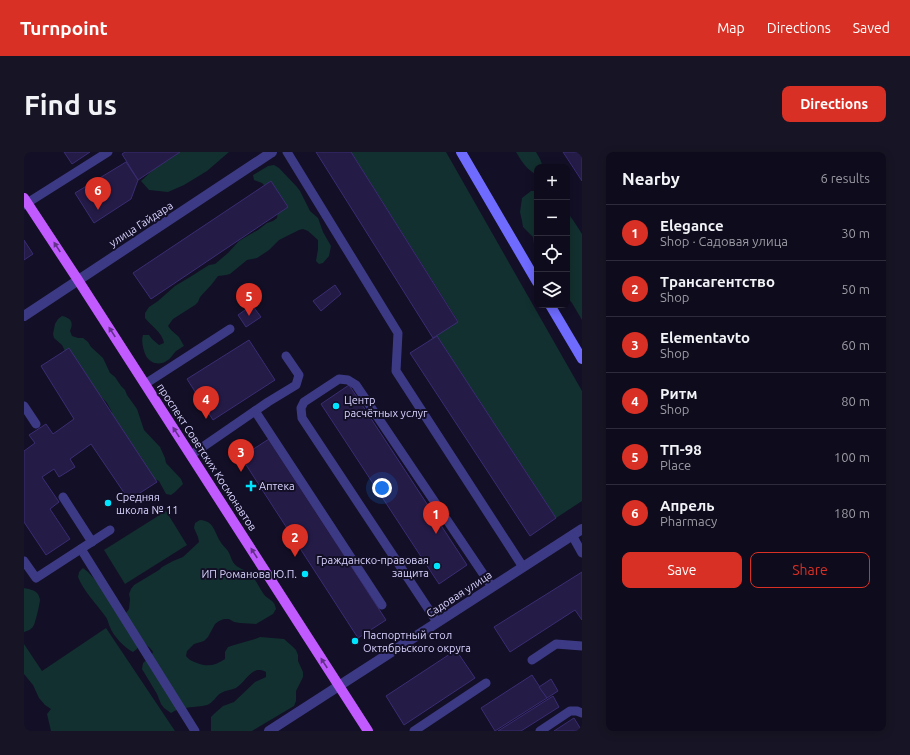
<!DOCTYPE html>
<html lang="en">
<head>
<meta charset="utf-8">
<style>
	:root { --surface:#0e0b1c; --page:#171425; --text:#f1f3f6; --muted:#9b9ba3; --line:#2e2b3b; --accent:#d93025 }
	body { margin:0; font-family:Ubuntu,sans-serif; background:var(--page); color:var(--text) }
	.controls { position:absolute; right:12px; top:12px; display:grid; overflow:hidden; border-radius:8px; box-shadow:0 2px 10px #0003 }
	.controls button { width:36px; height:36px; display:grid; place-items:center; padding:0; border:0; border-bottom:1px solid var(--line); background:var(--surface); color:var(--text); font:20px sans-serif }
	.you { position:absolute; left:358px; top:336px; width:14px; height:14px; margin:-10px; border:3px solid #fff; border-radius:50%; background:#1a73e8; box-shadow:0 0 0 6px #1a73e833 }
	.badge { display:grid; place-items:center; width:26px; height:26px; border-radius:50%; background:var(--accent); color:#fff; font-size:13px; font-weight:700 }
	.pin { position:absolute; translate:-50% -33px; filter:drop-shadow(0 1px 2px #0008) }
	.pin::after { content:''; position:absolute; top:21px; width:14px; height:12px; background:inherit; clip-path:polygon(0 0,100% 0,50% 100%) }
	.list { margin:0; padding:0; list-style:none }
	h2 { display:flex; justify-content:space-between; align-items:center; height:52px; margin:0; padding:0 16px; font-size:17px }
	h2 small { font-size:13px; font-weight:400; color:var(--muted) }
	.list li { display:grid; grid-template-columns:26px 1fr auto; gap:12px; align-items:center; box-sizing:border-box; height:56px; padding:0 16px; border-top:1px solid var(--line) }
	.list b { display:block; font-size:15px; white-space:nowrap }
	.list p { margin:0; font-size:13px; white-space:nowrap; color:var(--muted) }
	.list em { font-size:13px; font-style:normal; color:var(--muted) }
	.actions { display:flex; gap:8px; padding:12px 16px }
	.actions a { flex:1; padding:9px 0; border:1px solid var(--accent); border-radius:8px; text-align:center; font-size:14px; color:var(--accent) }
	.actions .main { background:var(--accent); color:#fff }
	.icon { flex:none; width:22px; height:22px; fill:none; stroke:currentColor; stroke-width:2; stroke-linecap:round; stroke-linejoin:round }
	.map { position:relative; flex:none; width:558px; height:579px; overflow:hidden; border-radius:8px }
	header { display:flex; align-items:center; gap:24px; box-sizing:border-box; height:56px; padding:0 20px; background:var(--accent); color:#fff }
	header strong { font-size:19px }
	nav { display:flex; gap:22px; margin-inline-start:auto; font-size:14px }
	.intro { display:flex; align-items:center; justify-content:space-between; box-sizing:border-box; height:96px; padding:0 24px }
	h1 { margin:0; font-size:28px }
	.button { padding:10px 18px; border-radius:8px; background:var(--accent); color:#fff; font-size:14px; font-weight:700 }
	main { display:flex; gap:24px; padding:0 24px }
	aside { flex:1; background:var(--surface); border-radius:8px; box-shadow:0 2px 10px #0003 }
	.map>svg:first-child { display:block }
</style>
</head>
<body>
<header>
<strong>Turnpoint</strong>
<nav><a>Map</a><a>Directions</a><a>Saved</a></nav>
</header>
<div class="intro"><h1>Find us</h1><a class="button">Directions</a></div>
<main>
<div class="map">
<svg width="558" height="579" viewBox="0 0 558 579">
	<rect width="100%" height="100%" fill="#130f26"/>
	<g fill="#12302f">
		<path d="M156,0h49l-22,19 -23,14 -16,7 -19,-2 -8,-9 13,-12z"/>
		<path d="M327,0h95l136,239v110l-26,17 -119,-182 -11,6 32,-21z"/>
		<path d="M492,0h20l4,7 3,8h-6v8c-11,-6 -15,-13 -21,-23z"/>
		<path d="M250,13l5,3 18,19 3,4 10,20 8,7 5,14 8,14 -2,10 -6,7 -4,1 -3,-3 2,-12v-9l-10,-9 -5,-2 -4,1 -20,10 -10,10 -12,8 -10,2 -17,14 -4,1 -8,1 -6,8 -12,13 -2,5 -3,3 -22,14 -5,7 3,4 8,7 5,9c-3,2 -5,3 -8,5 -3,3 -5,7 -8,9 -8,6 -17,4 -22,-4 -3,-7 -5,-15 -3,-21h6l3,4 7,6 5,-2c-2,-11 -13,-17 -19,-25v-5l4,-6 9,-6 17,-15 15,-9 19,-12 6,-1 13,-11 11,-12 10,-6 9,-5 9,-7 6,-2 4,-3 1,-7 -9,-21 -7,-7 -8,-3 -1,-5 15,-9z"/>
		<path d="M507,39h6v66l-2,-5 -2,-15 -10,-10 -1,-6 -2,-9 2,-14z"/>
		<path d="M543,60l6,8 9,14v86l-10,-17 -5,-6z"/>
		<path d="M38,164c9,2 12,6 8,15l2,5 6,2h5l5,4 3,5 12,11 7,15 5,4 6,9 4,4 2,5 10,14 7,21 16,17 5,11 1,5 15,16 2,5 -8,8 -4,3 -5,-1 -7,-13 -8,-4 -10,-20 -28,-35 -1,-10 -5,-9 -40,-44 -3,-10 -2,-4 -8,-7 -1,-4 2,-10 3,-5z"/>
		<path d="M142,359l21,34 -62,39 -21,-34z"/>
		<path d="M176,368c14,1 14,11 20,21 2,4 5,6 8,10 2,3 3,8 5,11 4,7 13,7 18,13 5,5 8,12 12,18 5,8 11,5 13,16l-3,5 -17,10 -16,-1 -6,-1 -5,-3h-5l-5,2 -4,3 -7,13 -4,4 -10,3 -7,7 -1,5c3,4 6,5 11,7 10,4 18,3 28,-4v-7l3,-5 6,-2 21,-6 5,-2 24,2 8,7 4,4 2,5v6l5,11v5l-7,14v10l-2,5 -42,25h-41v-14l4,-4 8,-7 11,-4 21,-20 11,-5v-5c-14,-8 -20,10 -30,16 -5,2 -10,2 -15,5 -5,3 -8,10 -14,12 -12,3 -26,1 -36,8l-7,-5 -3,-4 -4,-10 -15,-25 1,-6 8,-7 2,-4 -3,-4 -7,-6 -4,2 -2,5 -4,3c-8,-4 -20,-16 -23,-25 -2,-4 -2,-8 -5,-11 -9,-13 -21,-24 -27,-39l1,-5 4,-4 5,4 38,41 3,-4 1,-10 -1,-5 2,-5 3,-4 25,-15 3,-3 11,-6 10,-4 16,-15 -1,-5 -4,-9 1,-5z"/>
		<path d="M0,436c5,1 11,2 14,6 1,2 2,5 2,6 0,3 -5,24 -6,25 -2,4 -6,6 -10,7z"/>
		<path d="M82,476l69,103h-124l-4,-17 4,-5 -6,-4 -6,-7 -6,-13 -9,-11v-30l18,27z"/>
	</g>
	<g fill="#241b47" stroke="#3b2d73">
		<path d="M40,0h26l-18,12z"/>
		<path d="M101,0h55l-42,28 -16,-26z"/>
		<path d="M292,0h35l107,170 -25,16z"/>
		<path d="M539,0h19v29z"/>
		<path d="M102,10l12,18 -7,19 -37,24 -19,-30z"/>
		<path d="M247,29l17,26 -137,92 -18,-26z"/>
		<path d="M0,88l9,14 -9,6z"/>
		<path d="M311,133l6,9 -20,17 -8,-10z"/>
		<path d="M228,153l9,12 -15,10 -8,-12z"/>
		<path d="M413,184l119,182 -26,18 -120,-183z"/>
		<path d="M225,188l26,40 -62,40 -26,-41z"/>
		<path d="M45,196l88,134 -28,18 -38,-56 -21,15 5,8 -16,10 -5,-8 -12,8 17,25 -9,7 20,30 -24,16 -22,-33v-71l11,-8 -6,-8 17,-11 7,10 21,-15 -33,-53z"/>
		<path d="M325,233l118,180 -28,19 -118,-180z"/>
		<path d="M245,287l117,181 -28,18 -117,-181z"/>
		<path d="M558,420v48l-7,-10 -65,42 -16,-25z"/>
		<path d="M432,498l19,28 -71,47 -18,-29z"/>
		<path d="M508,523l15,23 -52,33 -14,-23z"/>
		<path d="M527,527l7,12 -11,7 -8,-11z"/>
		<path d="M529,544l6,11 -38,24h-23z"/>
		<path d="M550,566l8,13h-28z"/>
	</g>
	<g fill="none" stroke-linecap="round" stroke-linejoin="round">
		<g stroke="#3d3a85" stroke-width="9">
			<path d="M263,0l111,181 -2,38 127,196"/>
			<path d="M0,53l84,-53"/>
			<path d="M121,232l85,-55"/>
			<path d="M0,254l12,18"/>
			<path d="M231,259l127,194"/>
			<path d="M167,303l77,-53 28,-17 3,-10 -13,-19"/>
			<path d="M39,345l29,45"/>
			<path d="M548,383l10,18"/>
			<path d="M57,397l114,182"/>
			<path d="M0,409l12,17 74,-48"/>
			<path d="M413,470l-135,-204 -1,-10 3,-6 35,-23 9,1 8,5 136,202"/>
			<path d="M508,508l24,-16 26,2"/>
			<path d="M390,579l72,-48"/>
			<path d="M516,579l30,-20h7l5,2"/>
		</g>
		<g stroke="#3d3a85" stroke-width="10">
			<path d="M0,164l248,-164"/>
			<path d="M245,579l313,-202"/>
		</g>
		<g stroke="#6f6bff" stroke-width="10">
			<path d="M437,0l76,130"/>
			<path d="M526,153l32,54"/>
		</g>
		<path stroke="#c25bff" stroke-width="10" d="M0,46l54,82 290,451"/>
	</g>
	<defs><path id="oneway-solid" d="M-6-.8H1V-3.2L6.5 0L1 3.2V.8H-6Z"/></defs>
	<g fill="#623188">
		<use href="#oneway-solid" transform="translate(33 95) rotate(-123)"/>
		<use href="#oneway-solid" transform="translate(88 180) rotate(-123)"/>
		<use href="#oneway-solid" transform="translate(152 280) rotate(-123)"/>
		<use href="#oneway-solid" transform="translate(230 401) rotate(-123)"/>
		<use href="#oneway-solid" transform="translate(300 511) rotate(-123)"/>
	</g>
	<g fill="#00e5ff" stroke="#130f26" stroke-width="1.5">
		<circle cx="312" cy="254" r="4"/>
		<path d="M225 328h4v4h4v4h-4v4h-4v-4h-4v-4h4z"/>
		<circle cx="84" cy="351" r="4"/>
		<circle cx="413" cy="414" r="4"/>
		<circle cx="281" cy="422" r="4"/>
		<circle cx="331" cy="489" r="4"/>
	</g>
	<g text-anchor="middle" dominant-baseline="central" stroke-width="4" stroke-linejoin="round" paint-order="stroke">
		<g font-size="11" fill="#d9d4ff" stroke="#130f26">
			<text transform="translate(117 72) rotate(-33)">улица Гайдара</text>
			<text transform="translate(183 305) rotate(57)">проспект Советских Космонавтов</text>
			<text transform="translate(435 442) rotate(-33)">Садовая улица</text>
		</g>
		<g font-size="11" fill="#d9d4ff" stroke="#130f26" text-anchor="start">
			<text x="320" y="248">Центр<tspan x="320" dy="13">расчётных услуг</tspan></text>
			<text x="235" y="334">Аптека</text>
			<text x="92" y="345">Средняя<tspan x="92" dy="13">школа № 11</tspan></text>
			<text x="405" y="408" text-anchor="end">Гражданско-правовая<tspan x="405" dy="13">защита</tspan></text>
			<text x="273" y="422" text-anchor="end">ИП Романова Ю.П.</text>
			<text x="339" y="483">Паспортный стол<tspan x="339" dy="13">Октябрьского округа</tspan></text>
		</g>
	</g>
</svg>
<div class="controls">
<button>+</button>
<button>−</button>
<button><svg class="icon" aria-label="locate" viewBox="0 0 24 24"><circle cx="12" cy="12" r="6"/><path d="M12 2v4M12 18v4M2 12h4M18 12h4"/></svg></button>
<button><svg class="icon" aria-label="layers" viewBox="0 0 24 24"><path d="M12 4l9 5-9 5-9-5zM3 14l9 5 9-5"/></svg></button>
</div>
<div class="you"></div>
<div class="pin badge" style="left:412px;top:382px">1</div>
<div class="pin badge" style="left:271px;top:405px">2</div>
<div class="pin badge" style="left:217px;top:320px">3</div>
<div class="pin badge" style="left:182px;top:267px">4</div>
<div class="pin badge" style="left:225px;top:164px">5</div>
<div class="pin badge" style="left:74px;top:58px">6</div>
</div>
<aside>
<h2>Nearby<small>6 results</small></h2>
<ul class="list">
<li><span class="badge">1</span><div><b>Elegance</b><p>Shop · Садовая улица</p></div><em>30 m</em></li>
<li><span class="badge">2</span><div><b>Трансагентство</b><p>Shop</p></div><em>50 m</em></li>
<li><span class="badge">3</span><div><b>Elementavto</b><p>Shop</p></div><em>60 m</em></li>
<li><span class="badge">4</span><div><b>Ритм</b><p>Shop</p></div><em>80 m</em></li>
<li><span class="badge">5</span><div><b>ТП-98</b><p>Place</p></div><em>100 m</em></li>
<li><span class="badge">6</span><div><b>Апрель</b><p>Pharmacy</p></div><em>180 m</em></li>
</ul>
<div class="actions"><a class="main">Save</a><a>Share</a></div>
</aside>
</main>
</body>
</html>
